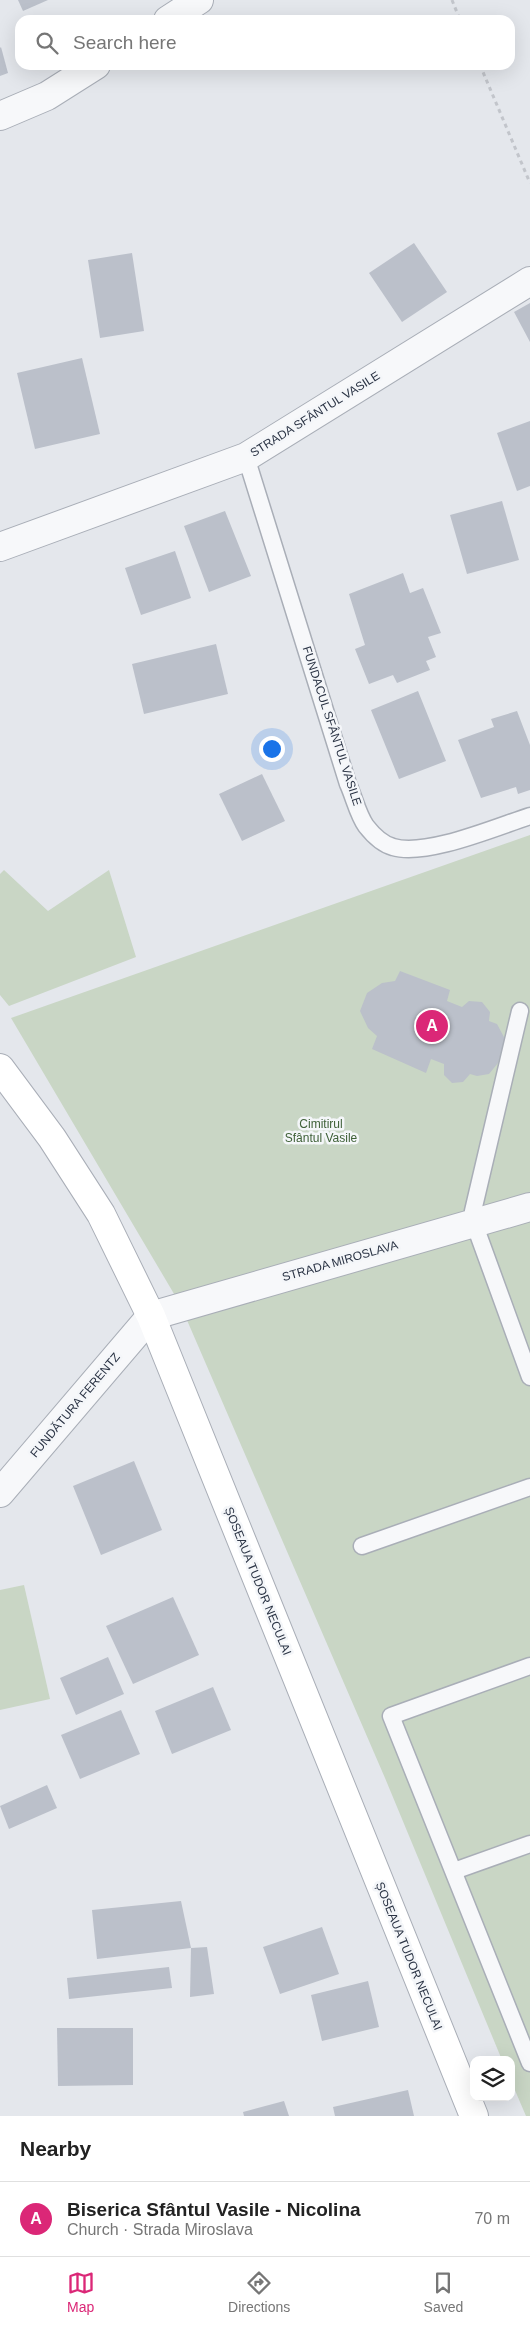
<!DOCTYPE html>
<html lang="en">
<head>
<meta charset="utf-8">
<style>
	:root { --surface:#fff; --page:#f6f6f6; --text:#222; --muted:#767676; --line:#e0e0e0; --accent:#db2777 }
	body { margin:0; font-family:Helvetica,sans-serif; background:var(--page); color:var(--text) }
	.controls { position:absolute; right:15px; bottom:15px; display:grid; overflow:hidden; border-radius:10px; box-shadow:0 5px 20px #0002 }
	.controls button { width:45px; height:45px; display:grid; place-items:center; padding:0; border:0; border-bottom:1px solid var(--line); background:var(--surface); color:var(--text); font:25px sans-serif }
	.you { position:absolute; left:271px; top:748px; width:18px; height:18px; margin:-12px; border:4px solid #fff; border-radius:50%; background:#1a73e8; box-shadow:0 0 0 8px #1a73e833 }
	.badge { display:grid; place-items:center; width:32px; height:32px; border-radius:50%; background:var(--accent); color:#fff; font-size:16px; font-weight:700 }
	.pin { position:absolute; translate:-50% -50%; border:2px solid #fff; box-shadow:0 1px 5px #0006 }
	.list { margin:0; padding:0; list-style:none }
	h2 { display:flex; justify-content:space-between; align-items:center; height:65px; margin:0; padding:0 20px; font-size:21px }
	h2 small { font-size:16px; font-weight:400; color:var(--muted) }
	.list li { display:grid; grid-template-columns:32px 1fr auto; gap:15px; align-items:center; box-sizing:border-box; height:75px; padding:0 20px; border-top:1px solid var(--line) }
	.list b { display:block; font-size:19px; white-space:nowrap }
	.list p { margin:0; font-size:16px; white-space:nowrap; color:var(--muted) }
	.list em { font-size:16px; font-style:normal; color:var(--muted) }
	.icon { flex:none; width:28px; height:28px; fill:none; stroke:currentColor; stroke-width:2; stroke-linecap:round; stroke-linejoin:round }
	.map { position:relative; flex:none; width:530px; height:2116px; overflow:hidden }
	.search { position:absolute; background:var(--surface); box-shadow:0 5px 20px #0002; left:15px; right:15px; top:15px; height:55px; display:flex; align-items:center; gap:12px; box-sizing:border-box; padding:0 18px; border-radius:15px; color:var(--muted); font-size:19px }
	.sheet { height:140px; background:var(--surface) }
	nav { display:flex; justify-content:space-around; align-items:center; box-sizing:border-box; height:70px; border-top:1px solid var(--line); background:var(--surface); font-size:14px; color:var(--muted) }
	nav a { display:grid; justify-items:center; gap:2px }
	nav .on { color:var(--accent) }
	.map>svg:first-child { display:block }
</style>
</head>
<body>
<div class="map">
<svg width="530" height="2116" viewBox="0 0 530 2116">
	<rect width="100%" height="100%" fill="#e4e7ec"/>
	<g fill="#c9d6c5">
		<path d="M530,835v1281h-4l-15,-35v-21h-9l-117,-282 -205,-474 -169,-286z"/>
		<path d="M4,870l44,41 61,-41 27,87 -127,49 -9,-11v-121z"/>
		<path d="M24,1585l26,114 -50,11v-120z"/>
	</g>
	<g fill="#bbc0ca">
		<path d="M18,0h30l-25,11z"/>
		<path d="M1,47l7,26 -8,3v-28z"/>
		<path d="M414,243l33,49 -45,30 -33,-49z"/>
		<path d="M132,253l12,78 -44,7 -12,-78z"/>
		<path d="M530,303v39l-16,-30z"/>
		<path d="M82,358l18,76 -65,15 -18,-76z"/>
		<path d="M530,421v65l-13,5 -20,-58z"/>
		<path d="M502,501l17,59 -52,14 -17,-59z"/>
		<path d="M225,511l26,65 -42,16 -25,-66z"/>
		<path d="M175,551l16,47 -50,17 -16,-47z"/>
		<path d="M403,573l7,20 13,-5 18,45 -13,4 8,20 -10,4 4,9 -33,13 -4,-8 -24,9 -14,-35 10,-4 -16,-51z"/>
		<path d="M216,644l12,50 -84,20 -12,-50z"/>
		<path d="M418,691l28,70 -47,18 -28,-69z"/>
		<path d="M517,711l13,34v45l-12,4 -2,-7 -35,11 -23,-58 36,-13 -3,-8z"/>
		<path d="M262,774l23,47 -43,20 -23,-47z"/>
		<path d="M400,971l50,19 -3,11 15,6 7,-6 13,1 8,10 -1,9 8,3 8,15 -7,24 -9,11 -12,2 -7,-2 -7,8 -11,1 -8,-8v-11l-13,-5 -5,14 -54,-24 5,-13 -9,-8 -8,-17 7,-18 15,-10 13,-2z"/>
		<path d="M134,1461l28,69 -61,25 -28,-69z"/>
		<path d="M173,1597l26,58 -66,29 -27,-58z"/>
		<path d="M108,1657l16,37 -48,21 -16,-37z"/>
		<path d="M213,1687l18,43 -59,24 -17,-43z"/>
		<path d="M121,1710l19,44 -60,25 -19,-44z"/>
		<path d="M47,1785l10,23 -48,21 -9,-23z"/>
		<path d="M181,1901l10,47 -94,11 -5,-49z"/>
		<path d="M322,1927l17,47 -59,20 -17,-47z"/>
		<path d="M207,1947l7,47 -24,3 1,-49z"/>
		<path d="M169,1967l3,21 -103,11 -2,-21z"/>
		<path d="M368,1981l11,46 -57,14 -11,-46z"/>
		<path d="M57,2028h76v57l-75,1z"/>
		<path d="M408,2090l6,26h-79l-2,-9z"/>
		<path d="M284,2101l5,15h-45l-1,-4z"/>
	</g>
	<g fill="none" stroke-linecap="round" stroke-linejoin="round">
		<g stroke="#a9aeb7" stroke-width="19">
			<g id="service">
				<path d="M246,457l102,327c6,13 10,31 18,42 7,9 16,18 27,21 33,10 103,-20 137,-31"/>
				<path d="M520,1011l-47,200 1,12 56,154"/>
				<path d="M362,1546l168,-59"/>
				<path d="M530,1666l-139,50 139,347"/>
				<path d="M454,1871l76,-27"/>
			</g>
		</g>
		<g stroke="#a9aeb7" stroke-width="30">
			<g id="minor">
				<path d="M168,20l31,-20"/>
				<path d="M0,116l47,-20 49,-31"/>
				<path d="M0,547l246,-90 284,-176"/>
				<path d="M0,1493l151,-177 379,-109"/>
			</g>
		</g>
		<g stroke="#a9aeb7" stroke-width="30">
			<path id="secondary" d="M0,1068l52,70 49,76 50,102 323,800"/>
		</g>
		<g stroke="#c2c5cb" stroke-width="3" stroke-dasharray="4 4" stroke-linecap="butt">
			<path d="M452,0l8,20"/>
			<path d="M480,65l50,118"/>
		</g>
		<use href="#service" stroke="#f7f8fa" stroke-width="16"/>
		<use href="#minor" stroke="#f7f8fa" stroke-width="28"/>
		<use href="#secondary" stroke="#fff" stroke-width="28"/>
	</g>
	<g text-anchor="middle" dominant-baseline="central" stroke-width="5" stroke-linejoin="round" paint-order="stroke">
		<g font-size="12" fill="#2b3445" stroke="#f4f6f9">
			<text transform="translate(315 414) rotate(-32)">STRADA SFÂNTUL VASILE</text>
			<text transform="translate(332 726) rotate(72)">FUNDACUL SFÂNTUL VASILE</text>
			<text transform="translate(340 1261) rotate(-16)">STRADA MIROSLAVA</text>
			<text transform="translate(75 1405) rotate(-50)">FUNDĂTURA FERENTZ</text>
			<text transform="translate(258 1581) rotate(68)">ȘOSEAUA TUDOR NECULAI</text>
			<text transform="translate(409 1956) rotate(68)">ȘOSEAUA TUDOR NECULAI</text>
		</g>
		<g font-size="12" fill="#3f6138" stroke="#f4f6f9">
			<text x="321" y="1124">Cimitirul<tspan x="321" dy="14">Sfântul Vasile</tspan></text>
		</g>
	</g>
</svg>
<div class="controls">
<button><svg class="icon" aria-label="layers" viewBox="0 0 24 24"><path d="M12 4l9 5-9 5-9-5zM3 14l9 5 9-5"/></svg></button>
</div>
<div class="you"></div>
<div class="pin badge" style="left:432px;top:1026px">A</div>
<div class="search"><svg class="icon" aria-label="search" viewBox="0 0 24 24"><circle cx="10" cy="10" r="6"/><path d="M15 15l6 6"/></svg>Search here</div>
</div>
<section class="sheet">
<h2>Nearby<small></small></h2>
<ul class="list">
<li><span class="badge">A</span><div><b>Biserica Sfântul Vasile - Nicolina</b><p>Church · Strada Miroslava</p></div><em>70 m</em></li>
</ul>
</section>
<nav>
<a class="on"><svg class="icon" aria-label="map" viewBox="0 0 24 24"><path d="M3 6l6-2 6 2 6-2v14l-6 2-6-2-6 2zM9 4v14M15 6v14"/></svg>Map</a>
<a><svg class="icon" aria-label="directions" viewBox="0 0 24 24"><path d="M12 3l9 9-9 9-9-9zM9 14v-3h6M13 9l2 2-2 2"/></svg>Directions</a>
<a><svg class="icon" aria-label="saved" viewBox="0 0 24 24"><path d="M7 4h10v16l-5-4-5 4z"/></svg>Saved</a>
</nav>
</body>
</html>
